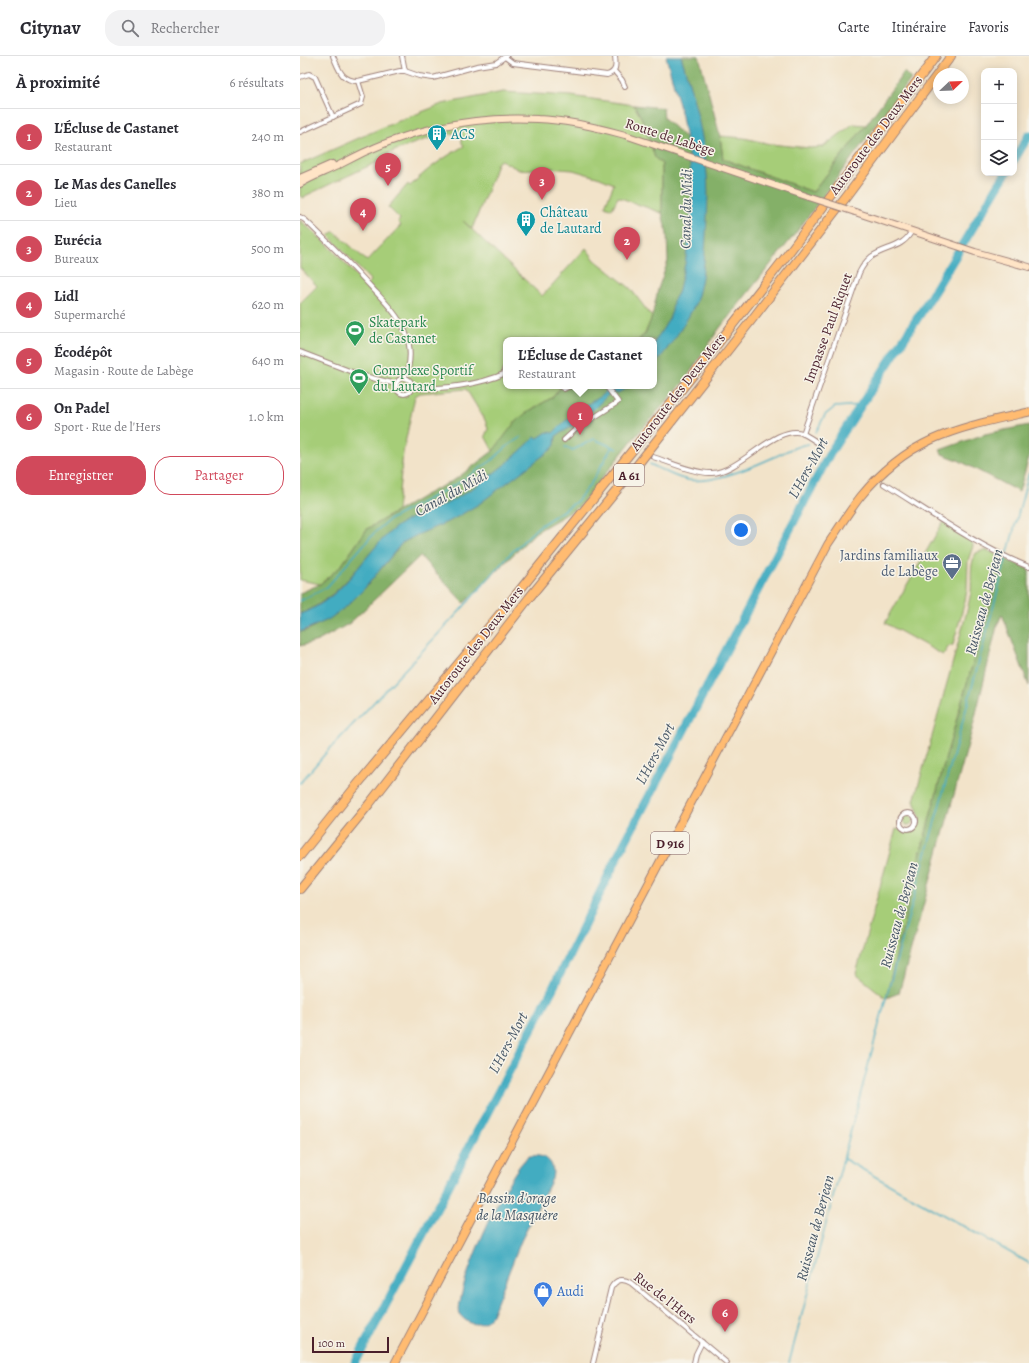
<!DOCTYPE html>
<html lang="fr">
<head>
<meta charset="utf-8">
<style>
	:root { --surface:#fff; --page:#f2f2f3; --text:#2b2b33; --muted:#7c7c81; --line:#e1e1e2; --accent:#d1495b }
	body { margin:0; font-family:Alegreya,serif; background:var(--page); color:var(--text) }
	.controls { position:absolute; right:12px; top:12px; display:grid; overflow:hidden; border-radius:8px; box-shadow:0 2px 10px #0003 }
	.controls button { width:36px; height:36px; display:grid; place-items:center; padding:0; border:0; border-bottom:1px solid var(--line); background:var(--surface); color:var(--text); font:20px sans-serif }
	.compass { position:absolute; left:633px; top:12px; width:36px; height:36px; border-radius:50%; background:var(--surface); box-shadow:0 2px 10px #0003; rotate:67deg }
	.scale { position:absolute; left:12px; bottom:10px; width:77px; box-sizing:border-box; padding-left:4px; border:2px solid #4a1f2b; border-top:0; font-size:11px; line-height:14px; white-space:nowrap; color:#4a1f2b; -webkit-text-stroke:3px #f7f3e8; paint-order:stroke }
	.you { position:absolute; left:441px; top:474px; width:14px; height:14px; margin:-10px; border:3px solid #fff; border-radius:50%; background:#1a73e8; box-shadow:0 0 0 6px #1a73e833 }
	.badge { display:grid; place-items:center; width:26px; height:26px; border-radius:50%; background:var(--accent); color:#fff; font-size:13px; font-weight:700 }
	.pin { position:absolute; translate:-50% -33px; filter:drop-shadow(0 1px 2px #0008) }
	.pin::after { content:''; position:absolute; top:21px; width:14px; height:12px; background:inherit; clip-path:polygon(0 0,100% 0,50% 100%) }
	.popup { position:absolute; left:203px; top:281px; width:154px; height:52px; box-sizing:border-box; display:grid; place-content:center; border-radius:8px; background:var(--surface); filter:drop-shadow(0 1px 3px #0005); font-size:13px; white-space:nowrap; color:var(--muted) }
	.popup b { font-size:15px; color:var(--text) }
	.popup::after { content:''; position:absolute; left:50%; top:100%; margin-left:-8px; border:8px solid transparent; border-top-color:var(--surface) }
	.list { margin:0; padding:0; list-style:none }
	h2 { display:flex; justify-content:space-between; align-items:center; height:52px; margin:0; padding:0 16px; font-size:17px }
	h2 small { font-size:13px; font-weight:400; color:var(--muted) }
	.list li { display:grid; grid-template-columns:26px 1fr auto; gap:12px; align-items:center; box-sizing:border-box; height:56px; padding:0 16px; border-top:1px solid var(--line) }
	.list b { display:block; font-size:15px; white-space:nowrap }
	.list p { margin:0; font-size:13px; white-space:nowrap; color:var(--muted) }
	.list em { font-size:13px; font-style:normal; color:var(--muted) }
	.actions { display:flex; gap:8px; padding:12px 16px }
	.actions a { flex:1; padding:9px 0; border:1px solid var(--accent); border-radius:16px; text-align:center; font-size:14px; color:var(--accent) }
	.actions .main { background:var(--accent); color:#fff }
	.icon { flex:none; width:22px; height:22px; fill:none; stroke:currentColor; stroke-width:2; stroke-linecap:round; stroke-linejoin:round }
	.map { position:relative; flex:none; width:729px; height:1307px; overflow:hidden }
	header { display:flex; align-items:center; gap:24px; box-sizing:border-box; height:56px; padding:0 20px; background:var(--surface); border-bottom:1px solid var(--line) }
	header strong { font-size:19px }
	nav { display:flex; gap:22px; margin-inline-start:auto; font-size:14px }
	.search { width:280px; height:36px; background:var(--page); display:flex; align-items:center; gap:10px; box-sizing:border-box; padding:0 14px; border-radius:16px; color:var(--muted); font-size:15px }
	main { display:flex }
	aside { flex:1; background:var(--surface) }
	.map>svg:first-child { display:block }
</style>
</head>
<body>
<header>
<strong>Citynav</strong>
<div class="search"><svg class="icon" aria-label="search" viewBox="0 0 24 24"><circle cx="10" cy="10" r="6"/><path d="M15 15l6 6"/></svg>Rechercher</div>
<nav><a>Carte</a><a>Itinéraire</a><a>Favoris</a></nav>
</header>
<main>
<aside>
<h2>À proximité<small>6 résultats</small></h2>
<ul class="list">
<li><span class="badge">1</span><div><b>L'Écluse de Castanet</b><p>Restaurant</p></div><em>240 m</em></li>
<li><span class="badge">2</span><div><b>Le Mas des Canelles</b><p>Lieu</p></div><em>380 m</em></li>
<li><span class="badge">3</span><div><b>Eurécia</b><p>Bureaux</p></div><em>500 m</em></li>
<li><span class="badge">4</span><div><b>Lidl</b><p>Supermarché</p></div><em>620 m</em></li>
<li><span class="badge">5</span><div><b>Écodépôt</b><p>Magasin · Route de Labège</p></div><em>640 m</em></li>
<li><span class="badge">6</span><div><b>On Padel</b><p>Sport · Rue de l'Hers</p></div><em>1.0 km</em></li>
</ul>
<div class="actions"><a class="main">Enregistrer</a><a>Partager</a></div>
</aside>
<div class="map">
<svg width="729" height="1307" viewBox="0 0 729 1307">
	<rect width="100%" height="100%" fill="#f7f3e8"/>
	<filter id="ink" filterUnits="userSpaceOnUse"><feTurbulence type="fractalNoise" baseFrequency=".025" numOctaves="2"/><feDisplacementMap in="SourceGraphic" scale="8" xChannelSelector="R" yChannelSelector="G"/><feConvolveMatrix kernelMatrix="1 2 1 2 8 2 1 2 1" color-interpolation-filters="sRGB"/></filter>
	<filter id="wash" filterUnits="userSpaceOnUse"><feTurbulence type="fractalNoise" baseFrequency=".012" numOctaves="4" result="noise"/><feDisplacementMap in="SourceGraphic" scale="16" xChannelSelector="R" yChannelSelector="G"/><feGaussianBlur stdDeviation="0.9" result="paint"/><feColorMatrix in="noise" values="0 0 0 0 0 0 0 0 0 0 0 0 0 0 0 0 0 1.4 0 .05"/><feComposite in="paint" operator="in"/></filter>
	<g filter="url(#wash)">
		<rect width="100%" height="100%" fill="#f2e3c9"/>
		<g fill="#a6cd78" stroke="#787652">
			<path d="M203,36l68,4 63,9 8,14 13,39 7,6v49l-44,-16 -6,12 -7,-3 9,-22 -14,-6 -27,-8 -26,-2 -28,2 -18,-10 -4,3 -4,13 -21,53 -9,-8 79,75 44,-48 9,12 35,28 22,29 -7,17 -7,6h-132v46h56l-9,11 -24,14 -36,40 -8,-15 3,-7 -3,-9 -19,-31 -46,4 -5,3 -12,57 -6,58 -30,18 -26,37 -21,18 -20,-4v-225l2,1 2,-6 -4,-1v-46l17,-17 -17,-18v-48l30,27 36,39 5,-5 -42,-45 5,-5 33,30 34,-36 -3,-3 2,-3 -12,-12 20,-23 2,2c17,-17 33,-28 54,-40l-2,-3 -1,-11c-26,3 -50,12 -74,22l3,2 -85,40 -1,2 -4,-2v-32l86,-38 56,-22z"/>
			<path d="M553,68l13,1 -53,67 -90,-33 -3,-23 24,2 26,6 40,4 13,-1z"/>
			<path d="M645,466l27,19 1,5 -5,15 -1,29 -2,11 -12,44 -4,1 -6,9 -58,-32 57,-99z"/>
			<path d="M684,494l5,1 14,7 -56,195 -32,121 -29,124 -30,-24 40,-145c11,2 17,5 24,-5l-1,-10 -5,-13 53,-190c1,-6 3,-13 4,-19 1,-14 -2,-27 5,-39z"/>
			<circle cx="608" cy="764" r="5"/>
		</g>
		<g fill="#84b068" stroke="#67684a">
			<path d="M381,0h18l21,80 3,23 90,33 53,-67 38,-53 7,7 -116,155 -76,95 -36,54 -49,55 -55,69 -43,25 -72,71 -44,-47 -70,67 -32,18 -18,5v-14l8,-2 39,-24 18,-18 37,-45 9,-5 -18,-9c-31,30 -52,69 -93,85v-21l20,-9 21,-18 26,-37 58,-34 31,-16 37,-28 23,-30 13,-10 24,-14 9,-11h92v-46h-16l7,-6 7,-17 6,-28 10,-28 -1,-27 -5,-21v-49l-7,-6 -13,-39 -8,-14 29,3 1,10 40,37 -10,-52z"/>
			<path d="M729,369v32l-10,35 -61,-32 -16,-6 -2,-4 45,-16z"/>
			<path d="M703,502l26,11v117l-27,-72 -5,12 -25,104 -73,263 -13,5 29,-124 32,-121z"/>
		</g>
		<g fill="#42acc1" stroke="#466676">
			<path d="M366,0h15c12,38 23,79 26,119 2,20 0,41 -1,61 -1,22 -3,45 -10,66 -8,19 -29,48 -42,64v-23l15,-24 3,-8 1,-10 5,-8 7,-29 5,-35 2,-32 -2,-33 -8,-48z"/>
			<path d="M310,330h20l-12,7h-4l-6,2 -15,15 -12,7 -10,10 -15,9 -1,9 -3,4 -73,55 -27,16 -35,15 -15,8 -37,45 -18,18 -19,14 -28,12v-18c44,-16 59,-54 91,-83 15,-14 37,-18 55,-27 33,-18 62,-40 89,-67l3,1 9,-6 6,1 12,-12 13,-7 11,-11 8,-4 8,-7z"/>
			<path d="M230,1100c16,-2 26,6 22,23l-31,62 -29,74c-8,12 -22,12 -32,0 -8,-20 50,-151 70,-159z"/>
		</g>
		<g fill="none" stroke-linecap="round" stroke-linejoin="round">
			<g stroke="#42acc1" stroke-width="1.5">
				<path d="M516,376l9,-17 10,-8 27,-2"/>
				<path d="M265,391l8,3 21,-11 23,10"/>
				<path d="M350,408c11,5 22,12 34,15 23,7 66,-11 88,-21 14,-6 21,-12 37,-14"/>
				<path d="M0,545l27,-14 47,-54 15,-13 71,-38 31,-21 18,-16 12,-8"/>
				<path d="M0,727l25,-29 133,-141 51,-58 29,-28 38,-25 14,-17 22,-38"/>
				<path d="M544,1103l185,104"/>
				<path d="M489,1307l97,-365 81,-292 62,-233"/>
			</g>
			<g stroke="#42acc1" stroke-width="9">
				<path d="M714,104l15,-25"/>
				<path d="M55,1307l196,-371 73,-148 206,-391 92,-142 84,-138"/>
			</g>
		</g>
	</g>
	<g filter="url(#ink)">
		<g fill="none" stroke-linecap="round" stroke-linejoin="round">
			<g stroke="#9e817a" stroke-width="6">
				<g id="street">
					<path d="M33,0c6,13 8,25 25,25l42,-10h5l14,5 14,2 44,-12 19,-3 10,-7"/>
					<path d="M102,0l3,15"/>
					<path d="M205,1l8,6 94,12c10,-3 9,-10 8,-19"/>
					<path d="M315,16l7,8 3,7"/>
					<path d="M0,21l9,-3 6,3 18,40"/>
					<path d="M0,76l61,-28 2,-7 -5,-16"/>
					<path d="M0,161l5,3c23,22 46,45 68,69 12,13 25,26 32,42 6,14 7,33 -1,47"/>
					<path d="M0,296l60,23 36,9"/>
					<path d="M206,310l-2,4 2,4"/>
					<circle cx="104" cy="330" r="8"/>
					<path d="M259,330l5,3 6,-3"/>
					<path d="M112,332c27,2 68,-3 94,-15"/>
					<path d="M503,378l56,-161c3,-6 7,-12 12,-16 14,-10 32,-9 40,-25"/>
					<path d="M264,384l12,-11 42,-27 -12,-16"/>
					<path d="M353,401c16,5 43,17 59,16 28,-1 64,-49 90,-40 6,3 13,8 18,11"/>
					<path d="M584,428c47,29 93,62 145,83"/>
					<circle cx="608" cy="765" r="8"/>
					<path d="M293,1307l18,-75c5,-9 12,-10 20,-5l96,80"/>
					<path d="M394,1307l2,-9 6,-12"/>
				</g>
			</g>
			<g stroke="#9e817a" stroke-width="8">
				<g id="secondary">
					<path d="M0,122l32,-14"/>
					<path d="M0,128c13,-8 28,-13 41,-20 60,-33 128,-49 197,-45 29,1 58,8 87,16l184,62"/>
					<path d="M555,156l120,40 54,15"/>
				</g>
			</g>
			<g stroke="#9e817a" stroke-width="9">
				<path id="primary" d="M95,1307l433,-819c11,-16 21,-33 33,-48 49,-60 97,-68 168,-84"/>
			</g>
			<g stroke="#9e817a" stroke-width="10">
				<g id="highway">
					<path d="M0,800l52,-65 167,-200 179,-222 86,-110 152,-203"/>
					<path d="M0,833l70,-86 159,-205 106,-130 115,-146 97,-126 104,-140"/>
				</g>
			</g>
			<use href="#street" stroke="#fff" stroke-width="4"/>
			<use href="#secondary" stroke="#ffe4c6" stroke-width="6"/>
			<use href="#primary" stroke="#ffbb71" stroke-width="7"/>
			<use href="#highway" stroke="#ffbb71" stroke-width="8"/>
			<g stroke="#9e817a" stroke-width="8" stroke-linecap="butt">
				<path id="secondary-bridge" d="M509,141l46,15"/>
			</g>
			<use href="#secondary-bridge" stroke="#ffe4c6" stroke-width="6"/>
		</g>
	</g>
	<defs>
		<g id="building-pin" transform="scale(1)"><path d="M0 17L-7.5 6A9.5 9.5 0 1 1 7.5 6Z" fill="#0f9aa8" stroke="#f7f3e8"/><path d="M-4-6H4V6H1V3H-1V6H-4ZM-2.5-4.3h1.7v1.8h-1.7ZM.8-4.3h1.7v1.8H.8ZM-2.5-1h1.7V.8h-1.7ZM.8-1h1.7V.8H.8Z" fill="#fff"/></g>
		<g id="stadium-pin" transform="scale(1)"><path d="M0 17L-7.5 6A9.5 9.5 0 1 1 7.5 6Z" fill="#2e9e5b" stroke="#f7f3e8"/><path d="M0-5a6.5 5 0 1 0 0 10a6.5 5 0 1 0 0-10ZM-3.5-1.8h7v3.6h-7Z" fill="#fff"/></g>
		<g id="office-pin" transform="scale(1)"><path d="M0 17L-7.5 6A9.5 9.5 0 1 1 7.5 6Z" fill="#5c6f8a" stroke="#f7f3e8"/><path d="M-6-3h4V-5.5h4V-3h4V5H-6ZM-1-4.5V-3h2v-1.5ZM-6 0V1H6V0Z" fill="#fff"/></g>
		<g id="shop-pin" transform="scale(1)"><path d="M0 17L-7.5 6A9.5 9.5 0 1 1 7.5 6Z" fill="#3f7fe0" stroke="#f7f3e8"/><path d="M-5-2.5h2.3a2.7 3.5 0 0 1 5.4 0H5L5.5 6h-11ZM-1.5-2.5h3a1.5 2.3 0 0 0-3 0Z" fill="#fff"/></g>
	</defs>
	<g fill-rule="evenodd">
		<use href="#building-pin" x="137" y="78"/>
		<use href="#building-pin" x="226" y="164"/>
		<use href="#stadium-pin" x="55" y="274"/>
		<use href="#stadium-pin" x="59" y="322"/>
		<use href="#office-pin" x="652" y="507"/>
		<use href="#shop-pin" x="243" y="1235"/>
	</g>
	<g text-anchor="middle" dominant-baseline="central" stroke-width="3" stroke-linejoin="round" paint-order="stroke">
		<g fill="#f7f3e8" stroke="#7e5f64" stroke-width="1">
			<rect x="314" y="408" width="30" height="22" rx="3"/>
			<rect x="351" y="776" width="38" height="22" rx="3"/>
		</g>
		<g font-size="13" font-weight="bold" fill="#4a1f2b">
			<text x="329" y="419">A 61</text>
			<text x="370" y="787">D 916</text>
		</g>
		<g font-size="14" fill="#0d838f" stroke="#f7f3e8" text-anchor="start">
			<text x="151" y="78">ACS</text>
			<text x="240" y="156">Château<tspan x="240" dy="16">de Lautard</tspan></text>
		</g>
		<g font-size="14" fill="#4a1f2b" stroke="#f7f3e8">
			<text transform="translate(576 79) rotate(-53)">Autoroute des Deux Mers</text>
			<text transform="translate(370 81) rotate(18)">Route de Labège</text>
			<text transform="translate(528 272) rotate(-70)">Impasse Paul Riquet</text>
			<text transform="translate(378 336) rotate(-52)">Autoroute des Deux Mers</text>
			<text transform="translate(176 589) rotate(-52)">Autoroute des Deux Mers</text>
			<text transform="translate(365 1242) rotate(38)">Rue de l'Hers</text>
		</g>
		<g font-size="14" fill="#27864d" stroke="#f7f3e8" text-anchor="start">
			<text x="69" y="266">Skatepark<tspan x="69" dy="16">de Castanet</tspan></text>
			<text x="73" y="314">Complexe Sportif<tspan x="73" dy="16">du Lautard</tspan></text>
		</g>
		<g font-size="14" fill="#4e5e75" stroke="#f7f3e8" text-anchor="end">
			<text x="638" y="499">Jardins familiaux<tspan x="638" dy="16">de Labège</tspan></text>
		</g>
		<g font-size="14" fill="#366cbe" stroke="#f7f3e8" text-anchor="start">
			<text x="257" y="1235">Audi</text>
		</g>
		<g font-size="15" font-style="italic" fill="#475767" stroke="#f7f3e8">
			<text transform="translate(386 153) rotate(-89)">Canal du Midi</text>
			<text transform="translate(508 412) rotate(-61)">L'Hers-Mort</text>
			<text transform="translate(151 437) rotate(-29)">Canal du Midi</text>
			<text transform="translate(684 546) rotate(-75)">Ruisseau de Berjean</text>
			<text transform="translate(355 698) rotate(-62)">L'Hers-Mort</text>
			<text transform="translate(599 859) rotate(-75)">Ruisseau de Berjean</text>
			<text transform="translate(208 987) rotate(-62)">L'Hers-Mort</text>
			<text x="217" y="1142">Bassin d'orage<tspan x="217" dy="17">de la Masquère</tspan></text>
			<text transform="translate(515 1172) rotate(-75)">Ruisseau de Berjean</text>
		</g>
	</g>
</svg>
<div class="controls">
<button>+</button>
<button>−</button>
<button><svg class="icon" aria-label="layers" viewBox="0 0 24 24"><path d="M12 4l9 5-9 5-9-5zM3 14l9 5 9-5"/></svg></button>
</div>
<svg class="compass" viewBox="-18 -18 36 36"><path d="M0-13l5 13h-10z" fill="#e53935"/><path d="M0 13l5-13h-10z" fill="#7c7c81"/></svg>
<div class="scale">100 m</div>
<div class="you"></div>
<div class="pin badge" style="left:280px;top:379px">1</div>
<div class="popup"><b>L'Écluse de Castanet</b>Restaurant</div>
<div class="pin badge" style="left:327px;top:204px">2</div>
<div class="pin badge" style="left:242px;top:144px">3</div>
<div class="pin badge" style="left:63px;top:175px">4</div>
<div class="pin badge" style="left:88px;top:130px">5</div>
<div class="pin badge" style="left:425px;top:1276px">6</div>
</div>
</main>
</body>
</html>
